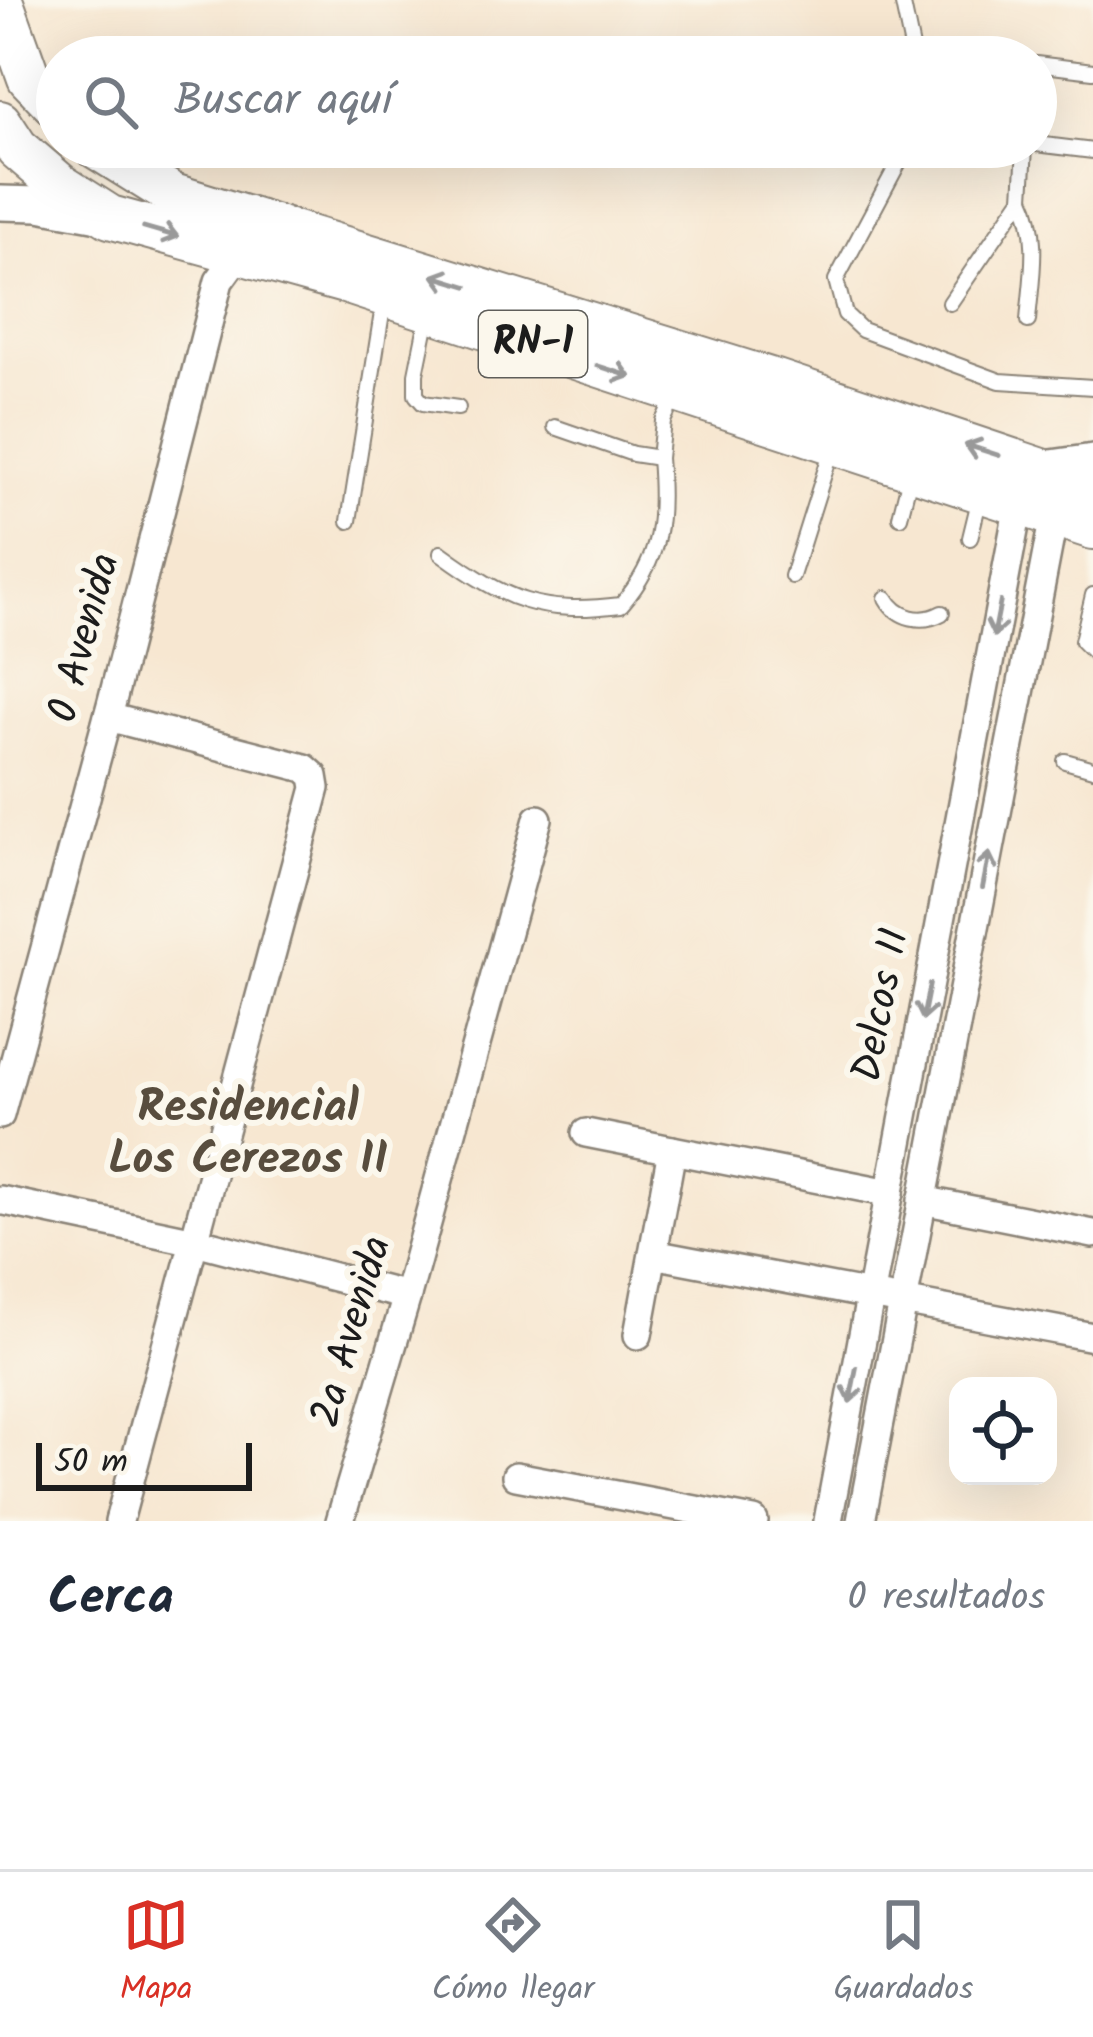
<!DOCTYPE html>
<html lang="es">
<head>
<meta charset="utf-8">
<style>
	:root { --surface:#fff; --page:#f2f2f3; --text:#1f2937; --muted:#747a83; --line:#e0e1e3; --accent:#d93025 }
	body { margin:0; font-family:Kalam,sans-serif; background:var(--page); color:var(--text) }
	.controls { position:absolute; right:36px; bottom:36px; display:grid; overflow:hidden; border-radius:24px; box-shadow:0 12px 48px #0002 }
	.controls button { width:108px; height:108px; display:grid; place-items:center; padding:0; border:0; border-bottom:3px solid var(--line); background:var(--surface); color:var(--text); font:60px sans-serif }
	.scale { position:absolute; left:36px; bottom:30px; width:216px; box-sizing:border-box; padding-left:12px; border:6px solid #1c1c1c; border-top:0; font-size:33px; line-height:42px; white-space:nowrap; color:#1c1c1c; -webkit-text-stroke:9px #fbf7ec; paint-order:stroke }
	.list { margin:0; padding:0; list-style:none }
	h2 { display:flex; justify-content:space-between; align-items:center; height:156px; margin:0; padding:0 48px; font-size:51px }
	h2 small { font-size:39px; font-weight:400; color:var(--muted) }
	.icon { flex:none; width:66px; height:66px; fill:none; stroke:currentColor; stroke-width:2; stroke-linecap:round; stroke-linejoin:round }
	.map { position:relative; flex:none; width:1093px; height:1521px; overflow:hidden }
	.search { position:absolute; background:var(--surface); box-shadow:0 12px 48px #0002; left:36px; right:36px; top:36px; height:132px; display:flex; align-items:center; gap:30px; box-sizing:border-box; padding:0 42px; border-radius:66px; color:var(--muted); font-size:45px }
	.sheet { height:348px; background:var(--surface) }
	nav { display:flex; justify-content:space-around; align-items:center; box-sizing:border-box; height:168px; border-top:3px solid var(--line); background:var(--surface); font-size:33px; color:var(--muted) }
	nav a { display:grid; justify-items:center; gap:6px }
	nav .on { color:var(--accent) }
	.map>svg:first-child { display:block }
</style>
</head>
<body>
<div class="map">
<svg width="1093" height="1521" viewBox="0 0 1093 1521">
	<rect width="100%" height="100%" fill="#fbf7ec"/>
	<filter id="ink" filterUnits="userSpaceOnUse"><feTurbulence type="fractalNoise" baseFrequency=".00833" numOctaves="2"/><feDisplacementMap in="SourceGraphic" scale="24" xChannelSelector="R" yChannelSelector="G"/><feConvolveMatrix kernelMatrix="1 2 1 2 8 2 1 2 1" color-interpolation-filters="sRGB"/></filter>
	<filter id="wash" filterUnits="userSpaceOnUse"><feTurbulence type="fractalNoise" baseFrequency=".004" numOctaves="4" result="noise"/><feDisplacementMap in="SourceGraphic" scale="48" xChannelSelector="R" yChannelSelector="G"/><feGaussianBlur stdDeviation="2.7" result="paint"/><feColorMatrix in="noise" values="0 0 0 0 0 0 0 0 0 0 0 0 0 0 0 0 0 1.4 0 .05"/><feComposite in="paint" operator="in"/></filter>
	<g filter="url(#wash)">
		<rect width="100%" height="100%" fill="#f7e7d1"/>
	</g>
	<g filter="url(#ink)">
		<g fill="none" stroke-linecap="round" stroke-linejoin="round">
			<g stroke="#8a8276" stroke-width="18">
				<g id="service">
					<path d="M902,0l12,57"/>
					<path d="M962,57h9"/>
					<path d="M1036,64l57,7"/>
					<path d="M1036,144l57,7"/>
					<path d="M907,147l-71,133 9,34 17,16 138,51 93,6"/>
					<path d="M1022,198c19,39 9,82 6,123"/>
					<path d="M950,303l72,-105 3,-51"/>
					<path d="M428,315l-12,59v21l7,8 35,5"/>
					<path d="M555,427l78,27 26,4 4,-37 12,-25"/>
					<path d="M900,517l11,-44"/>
					<path d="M349,521l35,-221"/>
					<path d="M970,538l10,-41"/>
					<path d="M441,553c66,48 98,62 180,52 41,-47 43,-87 38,-147"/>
					<path d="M792,576l40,-127"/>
					<path d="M1093,595l-11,46 11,11"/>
					<path d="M886,598c12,21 36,26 56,15"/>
					<path d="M1065,761l28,8"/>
				</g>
			</g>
			<g stroke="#8a8276" stroke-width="32">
				<g id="minor">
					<path d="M1044,465l49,-7"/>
					<path d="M108,717l197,51 9,8 2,12 -197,733"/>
					<path d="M0,1115l112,-414 107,-420 19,-26"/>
					<path d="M586,1133l304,60"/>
					<path d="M0,1200l195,41 212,55"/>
					<path d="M922,1200l171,34"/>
					<path d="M653,1254l440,83"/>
					<path d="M638,1335l34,-185"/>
					<path d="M516,1476l238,45"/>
					<path d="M340,1521l67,-225 131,-477"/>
					<path d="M828,1521l191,-1017"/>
					<path d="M861,1521l193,-1005"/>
				</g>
			</g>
			<g stroke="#8a8276" stroke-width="38">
				<path id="tertiary" d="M0,203l39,1 60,11"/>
			</g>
			<g stroke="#8a8276" stroke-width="46">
				<g id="trunk">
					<path d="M1,0l28,78 28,29"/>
					<path d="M0,122l17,26 43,37 50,32 235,65 748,246"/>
					<path d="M96,147l77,48 603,186 317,106"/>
				</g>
			</g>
			<use href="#service" stroke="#fff" stroke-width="14"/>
			<use href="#minor" stroke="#fff" stroke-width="27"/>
			<use href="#tertiary" stroke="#fff" stroke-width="33"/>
			<use href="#trunk" stroke="#fff" stroke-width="42"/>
		</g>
		<defs><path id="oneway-shaft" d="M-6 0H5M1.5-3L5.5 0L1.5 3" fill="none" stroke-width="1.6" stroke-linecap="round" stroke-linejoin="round" transform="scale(3)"/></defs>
		<g stroke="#999">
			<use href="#oneway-shaft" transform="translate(161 232) rotate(16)"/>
			<use href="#oneway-shaft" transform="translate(450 281) rotate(-163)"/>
			<use href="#oneway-shaft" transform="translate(614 371) rotate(18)"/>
			<use href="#oneway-shaft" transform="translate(982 450) rotate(-162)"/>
			<use href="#oneway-shaft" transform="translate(997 619) rotate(101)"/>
			<use href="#oneway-shaft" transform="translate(986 870) rotate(-79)"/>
			<use href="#oneway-shaft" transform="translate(926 1002) rotate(101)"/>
			<use href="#oneway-shaft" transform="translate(853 1385) rotate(101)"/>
		</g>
	</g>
	<g text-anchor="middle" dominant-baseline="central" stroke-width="12" stroke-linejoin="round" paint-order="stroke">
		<rect fill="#fbf7ec" stroke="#5f5e5a" stroke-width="3" x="479" y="311" width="108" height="66" rx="9"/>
		<g font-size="39" font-weight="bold" fill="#1c1c1c">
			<text x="533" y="344">RN-1</text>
		</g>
		<g font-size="42" fill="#1c1c1c" stroke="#fbf7ec">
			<text transform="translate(85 638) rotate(-75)">0 Avenida</text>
			<text transform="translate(882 1005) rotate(-79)">Delcos II</text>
			<text transform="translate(352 1332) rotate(-74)">2a Avenida</text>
		</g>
		<g font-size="45" font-weight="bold" fill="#584d3e" stroke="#fbf7ec">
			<text x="248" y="1109">Residencial<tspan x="248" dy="52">Los Cerezos II</tspan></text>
		</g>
	</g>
</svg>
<div class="controls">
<button><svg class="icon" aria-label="locate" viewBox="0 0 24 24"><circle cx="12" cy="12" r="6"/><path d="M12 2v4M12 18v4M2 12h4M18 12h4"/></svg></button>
</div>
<div class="scale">50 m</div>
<div class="search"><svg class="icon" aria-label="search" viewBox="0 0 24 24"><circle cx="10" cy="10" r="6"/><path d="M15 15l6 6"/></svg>Buscar aquí</div>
</div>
<section class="sheet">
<h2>Cerca<small>0 resultados</small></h2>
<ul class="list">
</ul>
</section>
<nav>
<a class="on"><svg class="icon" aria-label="map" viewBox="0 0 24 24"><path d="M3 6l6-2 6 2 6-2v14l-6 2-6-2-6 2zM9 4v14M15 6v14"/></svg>Mapa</a>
<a><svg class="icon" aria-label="directions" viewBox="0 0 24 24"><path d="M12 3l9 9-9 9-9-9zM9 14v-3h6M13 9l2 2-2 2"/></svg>Cómo llegar</a>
<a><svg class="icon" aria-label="saved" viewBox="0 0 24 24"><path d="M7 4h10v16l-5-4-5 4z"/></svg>Guardados</a>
</nav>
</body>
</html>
